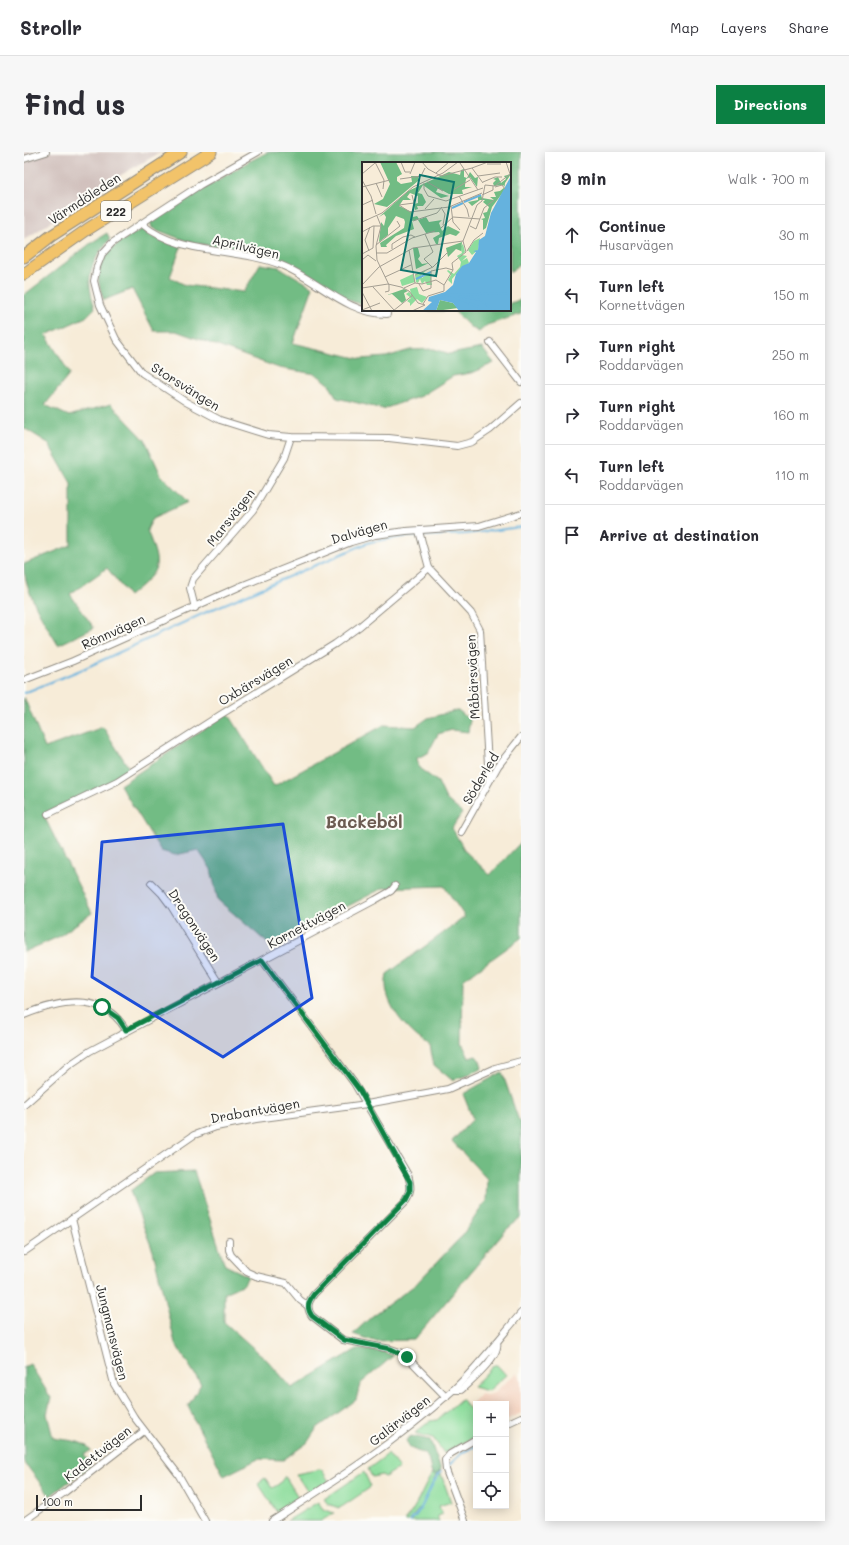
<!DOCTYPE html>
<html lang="en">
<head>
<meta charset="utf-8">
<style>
	:root { --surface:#fff; --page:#f7f7f7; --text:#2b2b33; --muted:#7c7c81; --line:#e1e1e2; --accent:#0b8043 }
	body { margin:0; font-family:Mali,sans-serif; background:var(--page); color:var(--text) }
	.controls { position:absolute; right:12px; bottom:12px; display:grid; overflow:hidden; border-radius:0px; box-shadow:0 2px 10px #0003 }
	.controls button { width:36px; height:36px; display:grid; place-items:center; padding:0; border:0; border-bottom:1px solid var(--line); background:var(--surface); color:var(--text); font:20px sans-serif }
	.scale { position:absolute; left:12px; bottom:10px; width:106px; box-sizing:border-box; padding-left:4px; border:2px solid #2b2b2b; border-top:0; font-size:11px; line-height:14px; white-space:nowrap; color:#2b2b2b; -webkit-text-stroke:3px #fdfcf7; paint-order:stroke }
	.stop { position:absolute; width:12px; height:12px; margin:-9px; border:3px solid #0b8043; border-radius:50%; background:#fff }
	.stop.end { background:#0b8043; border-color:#fff; box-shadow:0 1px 4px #0008 }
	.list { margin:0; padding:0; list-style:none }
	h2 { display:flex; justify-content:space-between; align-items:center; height:52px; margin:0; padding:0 16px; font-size:17px }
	h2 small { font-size:13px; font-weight:400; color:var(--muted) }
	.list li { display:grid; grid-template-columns:26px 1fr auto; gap:12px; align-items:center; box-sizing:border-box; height:60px; padding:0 16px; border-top:1px solid var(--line) }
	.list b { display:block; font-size:15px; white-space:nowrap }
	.list p { margin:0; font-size:13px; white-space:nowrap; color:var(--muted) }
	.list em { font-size:13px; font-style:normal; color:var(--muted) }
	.icon { flex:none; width:22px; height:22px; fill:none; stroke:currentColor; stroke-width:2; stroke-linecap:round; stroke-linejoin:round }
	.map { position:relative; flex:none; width:497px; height:1369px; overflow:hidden; border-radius:0px }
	header { display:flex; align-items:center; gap:24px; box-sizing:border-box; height:56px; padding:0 20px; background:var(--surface); border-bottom:1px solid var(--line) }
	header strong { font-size:19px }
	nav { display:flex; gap:22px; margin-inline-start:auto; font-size:14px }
	.intro { display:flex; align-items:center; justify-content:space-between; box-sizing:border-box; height:96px; padding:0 24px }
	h1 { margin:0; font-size:28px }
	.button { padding:10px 18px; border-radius:0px; background:var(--accent); color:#fff; font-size:14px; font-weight:700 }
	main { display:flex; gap:24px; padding:0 24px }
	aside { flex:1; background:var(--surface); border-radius:0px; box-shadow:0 2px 10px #0003 }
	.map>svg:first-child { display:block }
</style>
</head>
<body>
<header>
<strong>Strollr</strong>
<nav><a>Map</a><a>Layers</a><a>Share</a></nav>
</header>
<div class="intro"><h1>Find us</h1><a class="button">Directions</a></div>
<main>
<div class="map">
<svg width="497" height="1369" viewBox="0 0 497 1369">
	<rect width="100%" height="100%" fill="#fdfcf7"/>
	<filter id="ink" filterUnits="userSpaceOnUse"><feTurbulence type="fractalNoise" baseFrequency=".025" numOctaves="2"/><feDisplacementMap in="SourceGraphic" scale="8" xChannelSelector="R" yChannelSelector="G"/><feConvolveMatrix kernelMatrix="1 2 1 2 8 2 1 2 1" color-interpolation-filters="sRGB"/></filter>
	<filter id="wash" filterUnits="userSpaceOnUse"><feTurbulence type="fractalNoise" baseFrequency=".012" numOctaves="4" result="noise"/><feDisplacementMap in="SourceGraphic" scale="16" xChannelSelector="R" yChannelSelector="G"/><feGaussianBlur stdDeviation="0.9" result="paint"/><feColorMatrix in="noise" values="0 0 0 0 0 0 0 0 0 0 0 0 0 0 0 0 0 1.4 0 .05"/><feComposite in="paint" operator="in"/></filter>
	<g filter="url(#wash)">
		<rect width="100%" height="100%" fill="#f7ecd8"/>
		<path fill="#f4d3c0" d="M492,1221l5,6v34l-15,7v-16h-30v12l-8,-9 13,-13 6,1 7,-2z"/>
		<path fill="#d0c0bc" d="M0,0h137l-40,23 -97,65z"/>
		<g fill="#8ddd9c" stroke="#5c8464">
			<path d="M470,1213h3l9,10 -18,16 -15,-4z"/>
			<path d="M437,1247l15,17v20l-32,17 -11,-15 -18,-5 15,-12 7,-1z"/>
			<path d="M364,1302l11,14 -14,9 -3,-2 -10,2 -4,-8z"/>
			<path d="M297,1317l8,12 -20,13 -13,-20z"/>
			<path d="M340,1320l7,15 -28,19 -4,2 -11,-4 -4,-5z"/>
			<path d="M408,1322l4,1 -14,31 -14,15h-4c13,-13 18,-32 28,-47z"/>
			<path d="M417,1322l10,28 -12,4 3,8 -5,2 2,5h-28c16,-14 16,-35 30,-47z"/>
			<path d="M261,1324l15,24 -22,14 -20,-31 7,-5 7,10 7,-4z"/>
			<path d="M294,1350l5,7 11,4 -13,8h-34z"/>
		</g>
		<g fill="#72bc84" stroke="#4e7458">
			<path d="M244,0h253v111l-11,9v-109h-147v142l-12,-4 -66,-39 -23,-7 -73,-13 -37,-14 -2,-7 98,-59z"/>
			<path d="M118,77l12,8 27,10 -11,30 15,8 59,7 16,-28 19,3 34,20 -20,56 68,16 25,-2 24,-7 24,-1 16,5 32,-6 12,15 -23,10 -18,3 -32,20 -38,13 -46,-11 -9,-15 -12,-9 -37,-6 -103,-37h-22l-22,-42 -28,11c-17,-41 7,-53 38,-71z"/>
			<path d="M83,81l3,6c-21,25 -25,38 -15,69l-9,9 -40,18 24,39 -25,31 24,11 42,-12 34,36 16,35 27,27 -35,16 -6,12c15,39 14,39 -18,66l-22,-28 -37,26 24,34 -36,17c-14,-24 -34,-53 -34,-81l47,-19v-62l-23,-40 -24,-15v-133l67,-52z"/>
			<path d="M497,148v14l-34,11 -8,7 -9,-5 -16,-16 -69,-1h125v-7z"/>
			<path d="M0,545l21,51 58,-21 26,41 -17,13 -69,33 49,99 -34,24 -34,15z"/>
			<path d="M434,558l12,10 -2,12 -16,-2 -14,4 -10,19 -11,5 2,10 19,14 8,17 16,14 -10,15 13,23 25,24 31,-33v96l-58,42 -1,63 7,15 7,-2 4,5 2,7 -13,7 -17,5 -18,-15 -4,-19c-22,-14 -50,-43 -43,-72l78,-57 -21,-31 -61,2 -112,58 -53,-46 -7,-31 -13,-19 -23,5 -14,-4 -41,-66 108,-72 46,73 110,-61 31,2 13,-9z"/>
			<path d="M478,920l17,49 2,1v96l-14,11 -93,111 -40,1 -21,-7 18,-17 44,-32 46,-48 25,-36 1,-22 -35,-38 21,-22 -10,-25z"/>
			<path d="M170,1019l31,94 23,11 -4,8 -20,9v29l43,38 25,28 65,-39 27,3 9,4 -33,28 -4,16 -39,28 -10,15 -24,17 -25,-1 -34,17 -30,-57 -6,-13 13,-22 -26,-41 -22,-92 -23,-60 24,-18z"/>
			<path d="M6,1212l21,34 -4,16 6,24c14,3 28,1 38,12l-7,5 7,10 -41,31 -26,-34v-95z"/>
			<path d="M387,1284l19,4 11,30 -5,5 -4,-1c-2,-5 -2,-11 -4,-16 -6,-9 -17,-4 -22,-18z"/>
		</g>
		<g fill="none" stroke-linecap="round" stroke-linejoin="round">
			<g stroke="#65b2de" stroke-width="2">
				<path d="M0,541l59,-24 130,-60 157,-67 33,-5 63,-3 55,-7"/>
				<path d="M425,1313l14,-13 13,-6"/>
				<path d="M386,1369c16,-13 17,-34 31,-49"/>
			</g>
		</g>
	</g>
	<g filter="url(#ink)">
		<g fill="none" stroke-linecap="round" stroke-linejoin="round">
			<g stroke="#918c82" stroke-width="8">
				<g id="minor">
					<path d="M234,0l-58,33 -46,30 -42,28 -10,11 -5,13 -3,14 6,24 16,34 26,34 44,29 34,18 48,15 23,2 98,1 68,8 15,-4 18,-12 31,-27"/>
					<path d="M0,7l22,-7"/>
					<path d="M118,72c38,32 94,23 139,41 36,14 65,49 106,49"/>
					<path d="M466,190l31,40"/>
					<path d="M405,416l42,45 9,17 9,151"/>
					<path d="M171,456l-5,-20 3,-9 60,-69 31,-52 7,-21"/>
					<path d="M0,528l49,-19 168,-75 110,-44 24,-7 31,-4 73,-5 42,-13"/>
					<path d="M24,662l69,-33 103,-66 115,-71 25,-18 69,-58 -10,-37"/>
					<path d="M437,680l37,-66 23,-29"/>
					<path d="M127,731l11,11 9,12 47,76"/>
					<path d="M238,808l92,123 54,92c3,10 4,17 -2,26l-92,93c-6,8 -8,14 -2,22l31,24 48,9 12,4 43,44"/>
					<path d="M0,863c36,-15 79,-24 102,15"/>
					<path d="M0,953l44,-39 22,-15 285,-151 16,-9 4,-5"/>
					<path d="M48,1067l42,165 20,33 44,57 27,47"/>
					<path d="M205,1089v9l2,5 16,17 9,4 30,7 14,17 8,6"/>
					<path d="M0,1100l170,-117 22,-8 40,-8 111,-15 81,-15 47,-21 26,-7"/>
					<path d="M429,1238h8c10,-10 40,-34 36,-48"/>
					<path d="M482,1272l15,-7"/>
					<path d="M0,1369l41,-29 79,-61"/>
					<path d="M248,1369c63,-40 125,-80 180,-130 26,-24 46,-51 69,-78"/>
					<path d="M441,1369l-19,-51 -1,-10 5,-6 26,-15"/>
				</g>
			</g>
			<g stroke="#918c82" stroke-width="13">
				<g id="motorway">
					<path d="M0,105l27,-21 130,-84"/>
					<path d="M0,122l64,-45 123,-77"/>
				</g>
			</g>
			<use href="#minor" stroke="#fff" stroke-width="6"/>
			<use href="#motorway" stroke="#f2c36a" stroke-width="11"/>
		</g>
	</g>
	<g fill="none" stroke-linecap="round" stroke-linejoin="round" filter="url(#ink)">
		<path stroke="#0b8043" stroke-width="5" d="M78,855l16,11 8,12 136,-70 98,131 50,91v10l-4,8 -92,94c-6,8 -8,14 -2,22l32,24 47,9 16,8"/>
	</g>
	<path fill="#1d4ed8" fill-opacity="0.2" stroke="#1d4ed8" stroke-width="3" stroke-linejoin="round" d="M259,672l29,174 -89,59 -131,-80 10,-135z"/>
	<g text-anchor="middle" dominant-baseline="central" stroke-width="4" stroke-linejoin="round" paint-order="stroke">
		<rect fill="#fdfcf7" stroke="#6a6a68" stroke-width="1" x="77" y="49" width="30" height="20" rx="3"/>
		<g font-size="12" font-weight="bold" fill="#2b2b2b">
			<text x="92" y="59">222</text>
		</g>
		<g font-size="13" fill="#2b2b2b" stroke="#fdfcf7">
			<text transform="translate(60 46) rotate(-33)">Värmdöleden</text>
			<text transform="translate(222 94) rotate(13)">Aprilvägen</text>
			<text transform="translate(162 234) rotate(32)">Storsvängen</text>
			<text transform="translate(206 365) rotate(-52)">Marsvägen</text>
			<text transform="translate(335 379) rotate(-16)">Dalvägen</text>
			<text transform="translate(89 479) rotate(-24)">Rönnvägen</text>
			<text transform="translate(448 525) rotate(-93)">Måbärsvägen</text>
			<text transform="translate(231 528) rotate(-31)">Oxbärsvägen</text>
			<text transform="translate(456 626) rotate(-59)">Söderled</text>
			<text transform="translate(282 772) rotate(-28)">Kornettvägen</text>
			<text transform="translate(171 773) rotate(57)">Dragonvägen</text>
			<text transform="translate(231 958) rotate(-10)">Drabantvägen</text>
			<text transform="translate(89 1180) rotate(76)">Jungmansvägen</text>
			<text transform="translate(375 1268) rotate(-38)">Galärvägen</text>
			<text transform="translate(73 1301) rotate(-38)">Kadettvägen</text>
		</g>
		<g font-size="17" font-weight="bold" fill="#6d5c52" stroke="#fdfcf7">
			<text x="340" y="669">Backeböl</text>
		</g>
	</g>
	<g transform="translate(338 10)">
		<rect width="149" height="149" fill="#f7ecd8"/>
		<path d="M118,76l-2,12 -6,5 -4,-5 6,-9zM101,82l2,8 -3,3 5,1 -5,5 5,-3 2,5 -7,4 -10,12v5l-4,-4 3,-5 -4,-4 1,-1 6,4 6,-7 1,-5 -4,-6 5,-3 -2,-6zM65,108l-6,5 1,3 8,-6 2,13h-5l-2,-4 -3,3 -2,-5 -2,4 -2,-1 -1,-7zM51,112l2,8 -13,4 -2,-6zM55,125l2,7 8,3 -5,6 -5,-4 -7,7v-3l-3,-2 4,-3 -5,-4 3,-2 2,3 -1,-6z" fill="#8ddd9c"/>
		<path d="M18,0h16l6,12 -5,3v4l4,3 11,-2 -1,-6h7v5l-31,26 -13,-3 9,-5 7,-15zM102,7v8l3,1 3,-6 5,6 3,-1 -1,10 -7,-10 -4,2 -1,6v2h7l-10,3 1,4h-14l-11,-6 -2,4 13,4 -8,2 -18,-13 -5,8 4,1 4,8 -3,4h-6l1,3 -3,1 -1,-6 4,-1v-7l-8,-3 -3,4 4,3h-8l-4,6 13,6 1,5 4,-1 2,3 -7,2 2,8 -18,7 -10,9 1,2h-6l-1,-4 24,-15 1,-6 -1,-3 -8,-3 -8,12v7l-9,7 2,-20 3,4 2,-9 -2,-3 -5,3 29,-26 41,-19 11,3 1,-5zM149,12l-6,9 -1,8 -12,16 -6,21 -3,2v-10l-2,-1 4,-1 -2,-5 4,-1 2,-5 -6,-5 2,-2h-5l-8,6 -4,-4 10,-2v-3l3,-2 1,3 12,2 -4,-3h6l-2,-5 6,-1 5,-4 -2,-2 -9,1 -1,-3 3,-3 -3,-1 5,-2 3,6 5,-4 -2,-3zM64,55l3,5 13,-2 -3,3 3,8 6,-5 12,6 -4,4 -6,-2 -11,4 -1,6h-2l-3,-6 7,-4 -1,-2 -13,1 -8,-13zM100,80l-1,9 -5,-2 -8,8 -2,-9zM51,86h5l2,8 -2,3 4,5 7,-1 -13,6zM42,127l4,2 -4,2 2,7 -4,3 -10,-9 -5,1zM78,138l13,3 5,5 -22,3z" fill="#72bc84"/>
		<path d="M149,14v135h-52l-6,-8 -13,-3 -4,11h-14l10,-9 -4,-1 1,-4 16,-5 8,-7 3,-11 6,-8 7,-3 7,-11 -3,-1 5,-1 1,-10 6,-4 6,-23z" fill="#65b2de"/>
		<path fill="none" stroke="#65b2de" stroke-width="2" d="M102,40l17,-7M90,46l11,-5M54,117l15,-7M89,133l27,12 1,4M93,133l25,5 15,11M65,149l9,-12 13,-4 62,-2"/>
		<path fill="none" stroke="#a59f93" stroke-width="1" d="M13,0l9,18 -1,9M39,0l4,10h5M60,0l6,7 13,7 31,-8 11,15M98,1l18,27M125,2h14M110,6l16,-6M74,11l13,-11M0,12l13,-11M48,12l5,-12M116,14l22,-3M38,17l21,-3 4,-8M0,18l9,16 5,18M65,20l16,9M121,20l12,-5h7M14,21l6,14M62,21v6l4,7 18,5 37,-13M123,23l10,1 15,-12 -4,-12M0,25l28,-7M133,25l7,-2 3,4M91,28l17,-10M120,33l11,-5v-4M97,34l8,13 2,8M0,43l11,-5M37,43l11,7 39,-5 33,-14M37,43l15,-2 -2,-8M89,44l2,16 7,8M63,47l9,-10M80,47l3,5 -2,11M15,54l4,10 -5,20 1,14 12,25v6l-4,1M51,59l24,-8 5,-6M0,60l20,-9 31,-26 30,-14 15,-11M108,64l6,3 8,-21 10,-8M79,66l12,-11 27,2M0,70l11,-6h8M63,72l8,18 -9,7 8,8M14,83l24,-19 -3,-5M11,86l1,-22M30,87v-5l11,-7 8,-2 4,2M47,88l6,33M7,89l-4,-11 5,-13M105,89l7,-11 9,-7M14,91h11l25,-15 23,-7M0,92l11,-6M0,98l6,-5 8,6M53,113l18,-8 15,-15M23,115l26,-12M57,122l4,7 8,-3v-17l15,-3 7,2M0,123l17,-18 34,-19 50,-7M11,125l21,23M0,126l26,-4 13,3 8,4 9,12 7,2 -13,6M42,126l11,-5 7,1 14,-4 8,5M0,130l10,19M61,142l5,-8 16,-5v-6l9,-15 -1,-7 14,-11 -3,-11 14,-36 5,-4 3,-16M0,148l18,-7M31,149l20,-16"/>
		<path fill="#0f766e" fill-opacity="0.15" stroke="#0f766e" stroke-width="2" d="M58,13l34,7 -18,94 -35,-6z"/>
		<rect width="149" height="149" fill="none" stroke="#2b2b2b" stroke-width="2"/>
	</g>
</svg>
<div class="controls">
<button>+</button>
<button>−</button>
<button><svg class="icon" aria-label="locate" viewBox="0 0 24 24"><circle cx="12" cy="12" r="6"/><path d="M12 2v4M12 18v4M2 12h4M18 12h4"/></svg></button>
</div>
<div class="scale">100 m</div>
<div class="stop" style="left:78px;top:855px"></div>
<div class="stop end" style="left:383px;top:1205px"></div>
</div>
<aside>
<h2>9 min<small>Walk · 700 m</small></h2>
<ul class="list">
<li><svg class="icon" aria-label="ahead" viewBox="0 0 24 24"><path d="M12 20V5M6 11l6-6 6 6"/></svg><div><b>Continue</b><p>Husarvägen</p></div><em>30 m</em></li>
<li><svg class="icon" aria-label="left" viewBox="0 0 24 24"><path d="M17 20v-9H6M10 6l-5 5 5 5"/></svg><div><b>Turn left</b><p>Kornettvägen</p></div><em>150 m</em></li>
<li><svg class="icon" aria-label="right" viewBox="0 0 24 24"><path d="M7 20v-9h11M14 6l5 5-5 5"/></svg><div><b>Turn right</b><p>Roddarvägen</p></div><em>250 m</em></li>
<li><svg class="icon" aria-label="right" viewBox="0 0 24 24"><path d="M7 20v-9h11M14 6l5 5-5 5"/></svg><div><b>Turn right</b><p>Roddarvägen</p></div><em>160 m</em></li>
<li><svg class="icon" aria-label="left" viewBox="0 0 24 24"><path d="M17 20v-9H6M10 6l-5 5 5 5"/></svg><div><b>Turn left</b><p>Roddarvägen</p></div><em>110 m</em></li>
<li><svg class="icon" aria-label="arrive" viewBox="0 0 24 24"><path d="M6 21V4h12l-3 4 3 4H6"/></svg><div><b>Arrive at destination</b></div></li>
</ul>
</aside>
</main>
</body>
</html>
